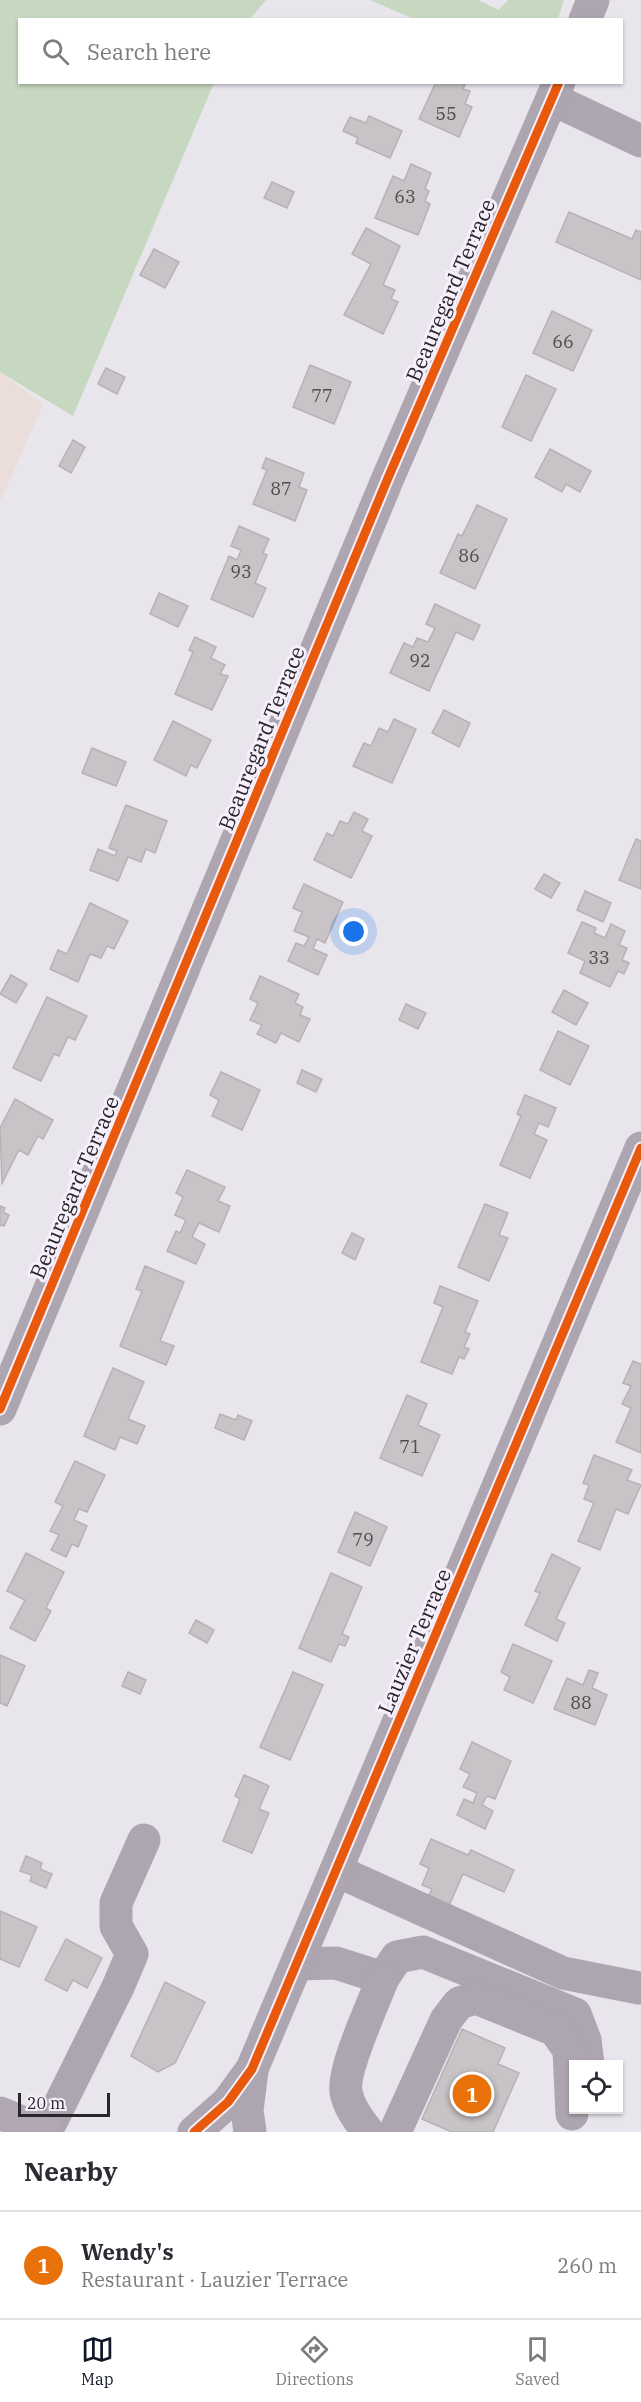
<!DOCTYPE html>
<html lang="en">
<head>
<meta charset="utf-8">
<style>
	:root { --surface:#fff; --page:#f7f7f7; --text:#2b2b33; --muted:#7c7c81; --line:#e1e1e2; --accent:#111827 }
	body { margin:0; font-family:"IBM Plex Serif",serif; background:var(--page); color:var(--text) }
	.controls { position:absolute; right:18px; bottom:18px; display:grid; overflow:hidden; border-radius:0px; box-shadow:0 2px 4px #0004 }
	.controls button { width:54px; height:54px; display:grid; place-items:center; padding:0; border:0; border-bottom:2px solid var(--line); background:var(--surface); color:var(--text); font:30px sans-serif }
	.scale { position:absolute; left:18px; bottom:15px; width:92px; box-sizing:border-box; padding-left:6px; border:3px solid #28262a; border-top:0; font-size:16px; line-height:21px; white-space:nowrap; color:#28262a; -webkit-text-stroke:4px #f7f0fc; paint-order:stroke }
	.you { position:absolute; left:354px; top:932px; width:21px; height:21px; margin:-15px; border:4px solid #fff; border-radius:50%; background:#1a73e8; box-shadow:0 0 0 9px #1a73e833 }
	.badge { display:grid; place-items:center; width:39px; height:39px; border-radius:50%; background:var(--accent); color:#fff; font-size:20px; font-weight:700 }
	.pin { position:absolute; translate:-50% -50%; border:3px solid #fff; box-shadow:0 2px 6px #0006 }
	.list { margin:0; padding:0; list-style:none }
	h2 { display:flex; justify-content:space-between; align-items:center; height:78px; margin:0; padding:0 24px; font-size:26px }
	h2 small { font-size:20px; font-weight:400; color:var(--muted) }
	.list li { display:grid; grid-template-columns:39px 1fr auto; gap:18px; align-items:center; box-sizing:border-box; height:108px; padding:0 24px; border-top:2px solid var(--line) }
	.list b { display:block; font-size:22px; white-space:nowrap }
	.list p { margin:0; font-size:20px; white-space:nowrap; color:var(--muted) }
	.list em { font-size:20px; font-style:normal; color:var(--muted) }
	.icon { flex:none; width:33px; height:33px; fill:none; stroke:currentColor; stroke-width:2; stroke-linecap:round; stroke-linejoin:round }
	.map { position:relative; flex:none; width:641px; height:2132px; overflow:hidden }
	.search { position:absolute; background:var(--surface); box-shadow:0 2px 4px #0004; left:18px; right:18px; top:18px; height:66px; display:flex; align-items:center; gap:15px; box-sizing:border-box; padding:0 21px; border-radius:0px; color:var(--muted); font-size:22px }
	.sheet { height:186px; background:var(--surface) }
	nav { display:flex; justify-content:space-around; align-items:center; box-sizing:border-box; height:84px; border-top:2px solid var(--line); background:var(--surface); font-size:16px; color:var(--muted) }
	nav a { display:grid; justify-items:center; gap:3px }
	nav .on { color:var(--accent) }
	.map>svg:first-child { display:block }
</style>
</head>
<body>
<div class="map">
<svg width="641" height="2132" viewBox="0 0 641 2132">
	<rect width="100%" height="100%" fill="#e9e5ec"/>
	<path fill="#ebddd9" d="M0,372l43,33 -43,96z"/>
	<g fill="#c6d8bf">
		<path d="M0,0h266l-16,19 -230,1v62l194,1 -141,333 -73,-44z"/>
		<path d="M370,0h108l21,10 9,-10h56l-6,19h-144z"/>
	</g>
	<g fill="#c8c3c6" stroke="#b6b2b4" stroke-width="1.5">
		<path d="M436,82h30l-3,7 7,2 -5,13 7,3 -13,30 -40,-18z"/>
		<path d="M369,116l33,15 -12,27 -34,-15 2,-5 -15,-7 7,-14 16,6z"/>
		<path d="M411,164l20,9 -6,16 4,2 -4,10 5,3 -12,31 -43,-17 18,-42 11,5z"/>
		<path d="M272,182l22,10 -7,16 -23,-10z"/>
		<path d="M569,212l63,27 4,-9 5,2v48l-85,-38z"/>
		<path d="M366,228l34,18 -17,39 12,5 -4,9 7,3 -15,32 -39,-19 27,-51 -19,-10z"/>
		<path d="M154,249l25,13 -14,26 -25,-13z"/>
		<path d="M552,311l40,19 -19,41 -40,-18z"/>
		<path d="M310,365l41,17 -17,42 -41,-17z"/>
		<path d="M106,368l19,9 -8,17 -19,-10z"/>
		<path d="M526,375l30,14 -25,52 -29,-14z"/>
		<path d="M73,440l12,7 -14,26 -12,-7z"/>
		<path d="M550,449l41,22 -11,21 -14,-8 -4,8 -27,-15z"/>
		<path d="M266,458l38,15 -5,14 8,3 -12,31 -42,-17 14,-34 -5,-2z"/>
		<path d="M477,505l30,14 -32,70 -35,-16 18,-39 4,2z"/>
		<path d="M239,526l30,13 -6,14 4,2 -12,28 11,5 -13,29 -42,-18 18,-43 8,4 4,-10 -10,-4z"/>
		<path d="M159,593l29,13 -10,21 -28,-13z"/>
		<path d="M435,604l45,21 -7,15 -17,-8 -27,59 -39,-18 14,-30 9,4 4,-9 11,4 7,-14 -9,-4z"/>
		<path d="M195,637l21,10 -5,11 14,7 -5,9 8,2 -16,34 -37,-16 18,-42 -4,-2z"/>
		<path d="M444,710l26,13 -11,24 -27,-14z"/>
		<path d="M394,719l22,10 -24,54 -39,-17 11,-23 7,3 8,-18 9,4z"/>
		<path d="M173,721l38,19 -14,28 -6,-3 -5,11 -32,-16z"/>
		<path d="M92,748l34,14 -10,24 -34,-13z"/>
		<path d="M126,805l41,16 -12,32 -9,-4 -5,13 -13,-5 -10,24 -28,-11 8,-21 17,7 2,-5 -8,-3z"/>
		<path d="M354,812l14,7 -6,12 10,5 -21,42 -37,-18 13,-27 6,3 7,-15 8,3z"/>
		<path d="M636,839l5,2v48l-22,-9z"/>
		<path d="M544,874l16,9 -9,15 -16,-9z"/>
		<path d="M304,884l39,18 -18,41 -8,-4 -4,10 14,6 -9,20 -30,-14 8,-18 8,3 5,-9 -15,-6 8,-19 -9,-4z"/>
		<path d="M585,891l26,12 -8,19 -26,-12z"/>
		<path d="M90,903l38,18 -14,28 -7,-3 -6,12 -11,-4 -12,28 -28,-13 8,-19 9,4z"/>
		<path d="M582,922l14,6 -2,5 11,5 6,-14 14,7 -6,14 8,3 -5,12 7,3 -5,11 -6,-3 -8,16 -30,-14 5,-12 -17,-8z"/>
		<path d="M11,975l16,9 -11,19 -16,-9z"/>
		<path d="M260,976l39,18 -4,9 8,4 -3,8 10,4 -11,23 -18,-9 -5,10 -19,-9 5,-9 -12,-5 8,-17 -8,-4z"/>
		<path d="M564,990l24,13 -12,22 -24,-13z"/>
		<path d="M47,997l40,19 -12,24 -7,-3 -9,19 -5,-2 -13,27 -28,-13z"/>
		<path d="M406,1004l20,9 -8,16 -19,-9z"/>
		<path d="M558,1031l31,15 -19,39 -30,-15z"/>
		<path d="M302,1070l20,9 -6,13 -19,-9z"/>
		<path d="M221,1072l39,18 -18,40 -30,-14 7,-16 -9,-5z"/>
		<path d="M525,1095l31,13 -8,19 -9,-4 -5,11 13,6 -17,38 -30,-13 21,-49 -4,-2z"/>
		<path d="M15,1099l38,21 -10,19 -5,-3 -10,19 -9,-5 -17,33 -2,-55z"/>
		<path d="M187,1170l38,17 -7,14 12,5 -11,26 -20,-9 -7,14 13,7 -9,20 -29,-13 9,-20 4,2 6,-13 -11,-5 8,-18 -7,-4z"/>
		<path d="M485,1204l23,9 -9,22 9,3 -19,43 -31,-14z"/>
		<path d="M0,1206l5,2 -2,4 6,3 -5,11 -4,-1z"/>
		<path d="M352,1233l12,6 -9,21 -13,-7z"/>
		<path d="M145,1266l39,16 -24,59 14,5 -8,19 -46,-19 22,-55 -6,-2z"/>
		<path d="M440,1286l38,15 -13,31 5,2 -6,13 5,2 -5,10 -5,-2 -7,17 -31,-12 22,-55 -9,-4z"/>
		<path d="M633,1361l8,3v89l-25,-11 15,-34 -9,-4 9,-18 -8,-3z"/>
		<path d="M113,1368l31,14 -16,37 17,7 -8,18 -17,-7 -5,13 -31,-14z"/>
		<path d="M407,1395l20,9 -9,21 22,10 -18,41 -42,-18z"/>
		<path d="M220,1414l16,6 2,-5 14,6 -8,19 -29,-12z"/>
		<path d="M594,1455l38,15 -5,10 14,5 -13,29 -12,-5 -16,41 -22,-9 16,-38 -10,-4 5,-14 -6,-2z"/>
		<path d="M75,1461l30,14 -18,37 -8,-3 -5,11 13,6 -9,21 -6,-3 -6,13 -15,-7 8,-15 -9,-4 13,-25 -8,-4z"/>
		<path d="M355,1512l32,15 -17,39 -32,-14z"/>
		<path d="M26,1553l38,19 -18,36 5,3 -16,30 -25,-13 15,-28 -18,-9z"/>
		<path d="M552,1554l28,14 -24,51 9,4 -8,18 -32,-16 15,-32 -5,-2z"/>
		<path d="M331,1573l31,14 -20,47 7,3 -4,9 -6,-2 -8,18 -32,-14z"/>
		<path d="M196,1620l18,10 -7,13 -18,-10z"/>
		<path d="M513,1644l39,17 -19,42 -29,-13 6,-13 -9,-5z"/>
		<path d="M0,1655l25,11 -18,40 -7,-3z"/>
		<path d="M589,1670l9,3 -6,15 15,7 -12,30 -41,-16 13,-31 16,7z"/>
		<path d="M128,1672l18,8 -6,14 -18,-8z"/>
		<path d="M293,1672l30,13 -33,75 -30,-13z"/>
		<path d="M472,1742l39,19 -16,38 -8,-3 -5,9 11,6 -8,18 -28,-14 7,-16 9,4 4,-10 -14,-6 7,-13 -10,-5z"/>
		<path d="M244,1775l25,11 -10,23 10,4 -17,40 -29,-12 17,-42 -5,-3z"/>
		<path d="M431,1839l37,16 3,-5 43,20 -10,22 -41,-18 -15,34 -21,-9 5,-10 -10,-4 7,-17 -9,-4z"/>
		<path d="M26,1856l16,7 -2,6 12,5 -6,14 -16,-7 2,-6 -12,-4z"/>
		<path d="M0,1911l37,16 -18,40 -19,-8z"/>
		<path d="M66,1939l36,19 -15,30 -14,-8 -6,11 -22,-11z"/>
		<path d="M165,1982l40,20 -30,61 -17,9 -27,-16z"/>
		<path d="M462,2029l43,19 -7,16 21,9 -26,59h-41l-30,-13z"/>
	</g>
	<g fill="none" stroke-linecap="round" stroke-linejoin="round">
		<g stroke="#ada5b0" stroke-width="33">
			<path d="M585,20l8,-20"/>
			<path d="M552,99l89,42"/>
			<path d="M0,1409l388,-931 171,-396"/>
			<path d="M337,1871l226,102 76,15"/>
			<path d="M298,1964l38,-1 47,15 14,-21 26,-5 152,62 10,26 3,24"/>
			<path d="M46,2132l72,-145 14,-33 -16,-28v-23l28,-63"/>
			<path d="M194,2132l34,-30 24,-33 389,-921"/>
			<path d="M250,2132l-3,-22 5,-39"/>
			<path d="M368,2132c-9,-12 -19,-24 -22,-40 -4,-22 28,-90 37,-114"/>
			<path d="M395,2132l51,-112 13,-17 17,-5 79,32 14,20 3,64"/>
		</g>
		<path stroke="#b0a7b3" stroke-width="33" d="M0,2113l45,19"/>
		<g stroke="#f7f0fc" stroke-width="13">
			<g id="cycleway">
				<path d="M0,1409l388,-931 171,-396"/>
				<path d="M194,2132l34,-30 24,-33 389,-921"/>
			</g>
		</g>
		<use href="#cycleway" stroke="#e8590c" stroke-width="9"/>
	</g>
	<g text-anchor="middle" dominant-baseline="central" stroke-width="6" stroke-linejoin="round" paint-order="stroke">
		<g font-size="18" fill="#504d51">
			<text x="446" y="113">55</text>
			<text x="405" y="196">63</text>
			<text x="563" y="341">66</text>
			<text x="322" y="395">77</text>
			<text x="281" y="488">87</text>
			<text x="469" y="555">86</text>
			<text x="241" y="571">93</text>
			<text x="420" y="660">92</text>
			<text x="599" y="957">33</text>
			<text x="410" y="1446">71</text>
			<text x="363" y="1539">79</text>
			<text x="581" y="1702">88</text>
		</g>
		<g font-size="21" fill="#28262a" stroke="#f7f0fc">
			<text transform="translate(450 290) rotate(-67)">Beauregard Terrace</text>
			<text transform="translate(261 738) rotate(-68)">Beauregard Terrace</text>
			<text transform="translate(74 1187) rotate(-67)">Beauregard Terrace</text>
			<text transform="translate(414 1641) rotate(-67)">Lauzier Terrace</text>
		</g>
	</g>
</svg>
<div class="controls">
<button><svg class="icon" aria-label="locate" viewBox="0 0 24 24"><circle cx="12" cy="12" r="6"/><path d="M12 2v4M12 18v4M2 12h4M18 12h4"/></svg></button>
</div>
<div class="scale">20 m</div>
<div class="you"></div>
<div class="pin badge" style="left:472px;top:2094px;background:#e8710a">1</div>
<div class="search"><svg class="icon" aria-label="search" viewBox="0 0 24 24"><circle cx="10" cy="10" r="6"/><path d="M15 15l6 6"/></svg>Search here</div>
</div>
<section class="sheet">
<h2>Nearby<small></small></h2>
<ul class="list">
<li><span class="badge" style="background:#e8710a">1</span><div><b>Wendy's</b><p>Restaurant · Lauzier Terrace</p></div><em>260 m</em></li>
</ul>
</section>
<nav>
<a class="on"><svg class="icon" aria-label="map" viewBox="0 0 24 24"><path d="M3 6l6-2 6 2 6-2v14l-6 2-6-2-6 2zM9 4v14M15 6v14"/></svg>Map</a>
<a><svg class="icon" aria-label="directions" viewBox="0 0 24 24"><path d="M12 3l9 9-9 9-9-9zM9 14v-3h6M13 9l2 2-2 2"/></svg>Directions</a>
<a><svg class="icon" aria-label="saved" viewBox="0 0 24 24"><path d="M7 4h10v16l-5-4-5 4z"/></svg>Saved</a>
</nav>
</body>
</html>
